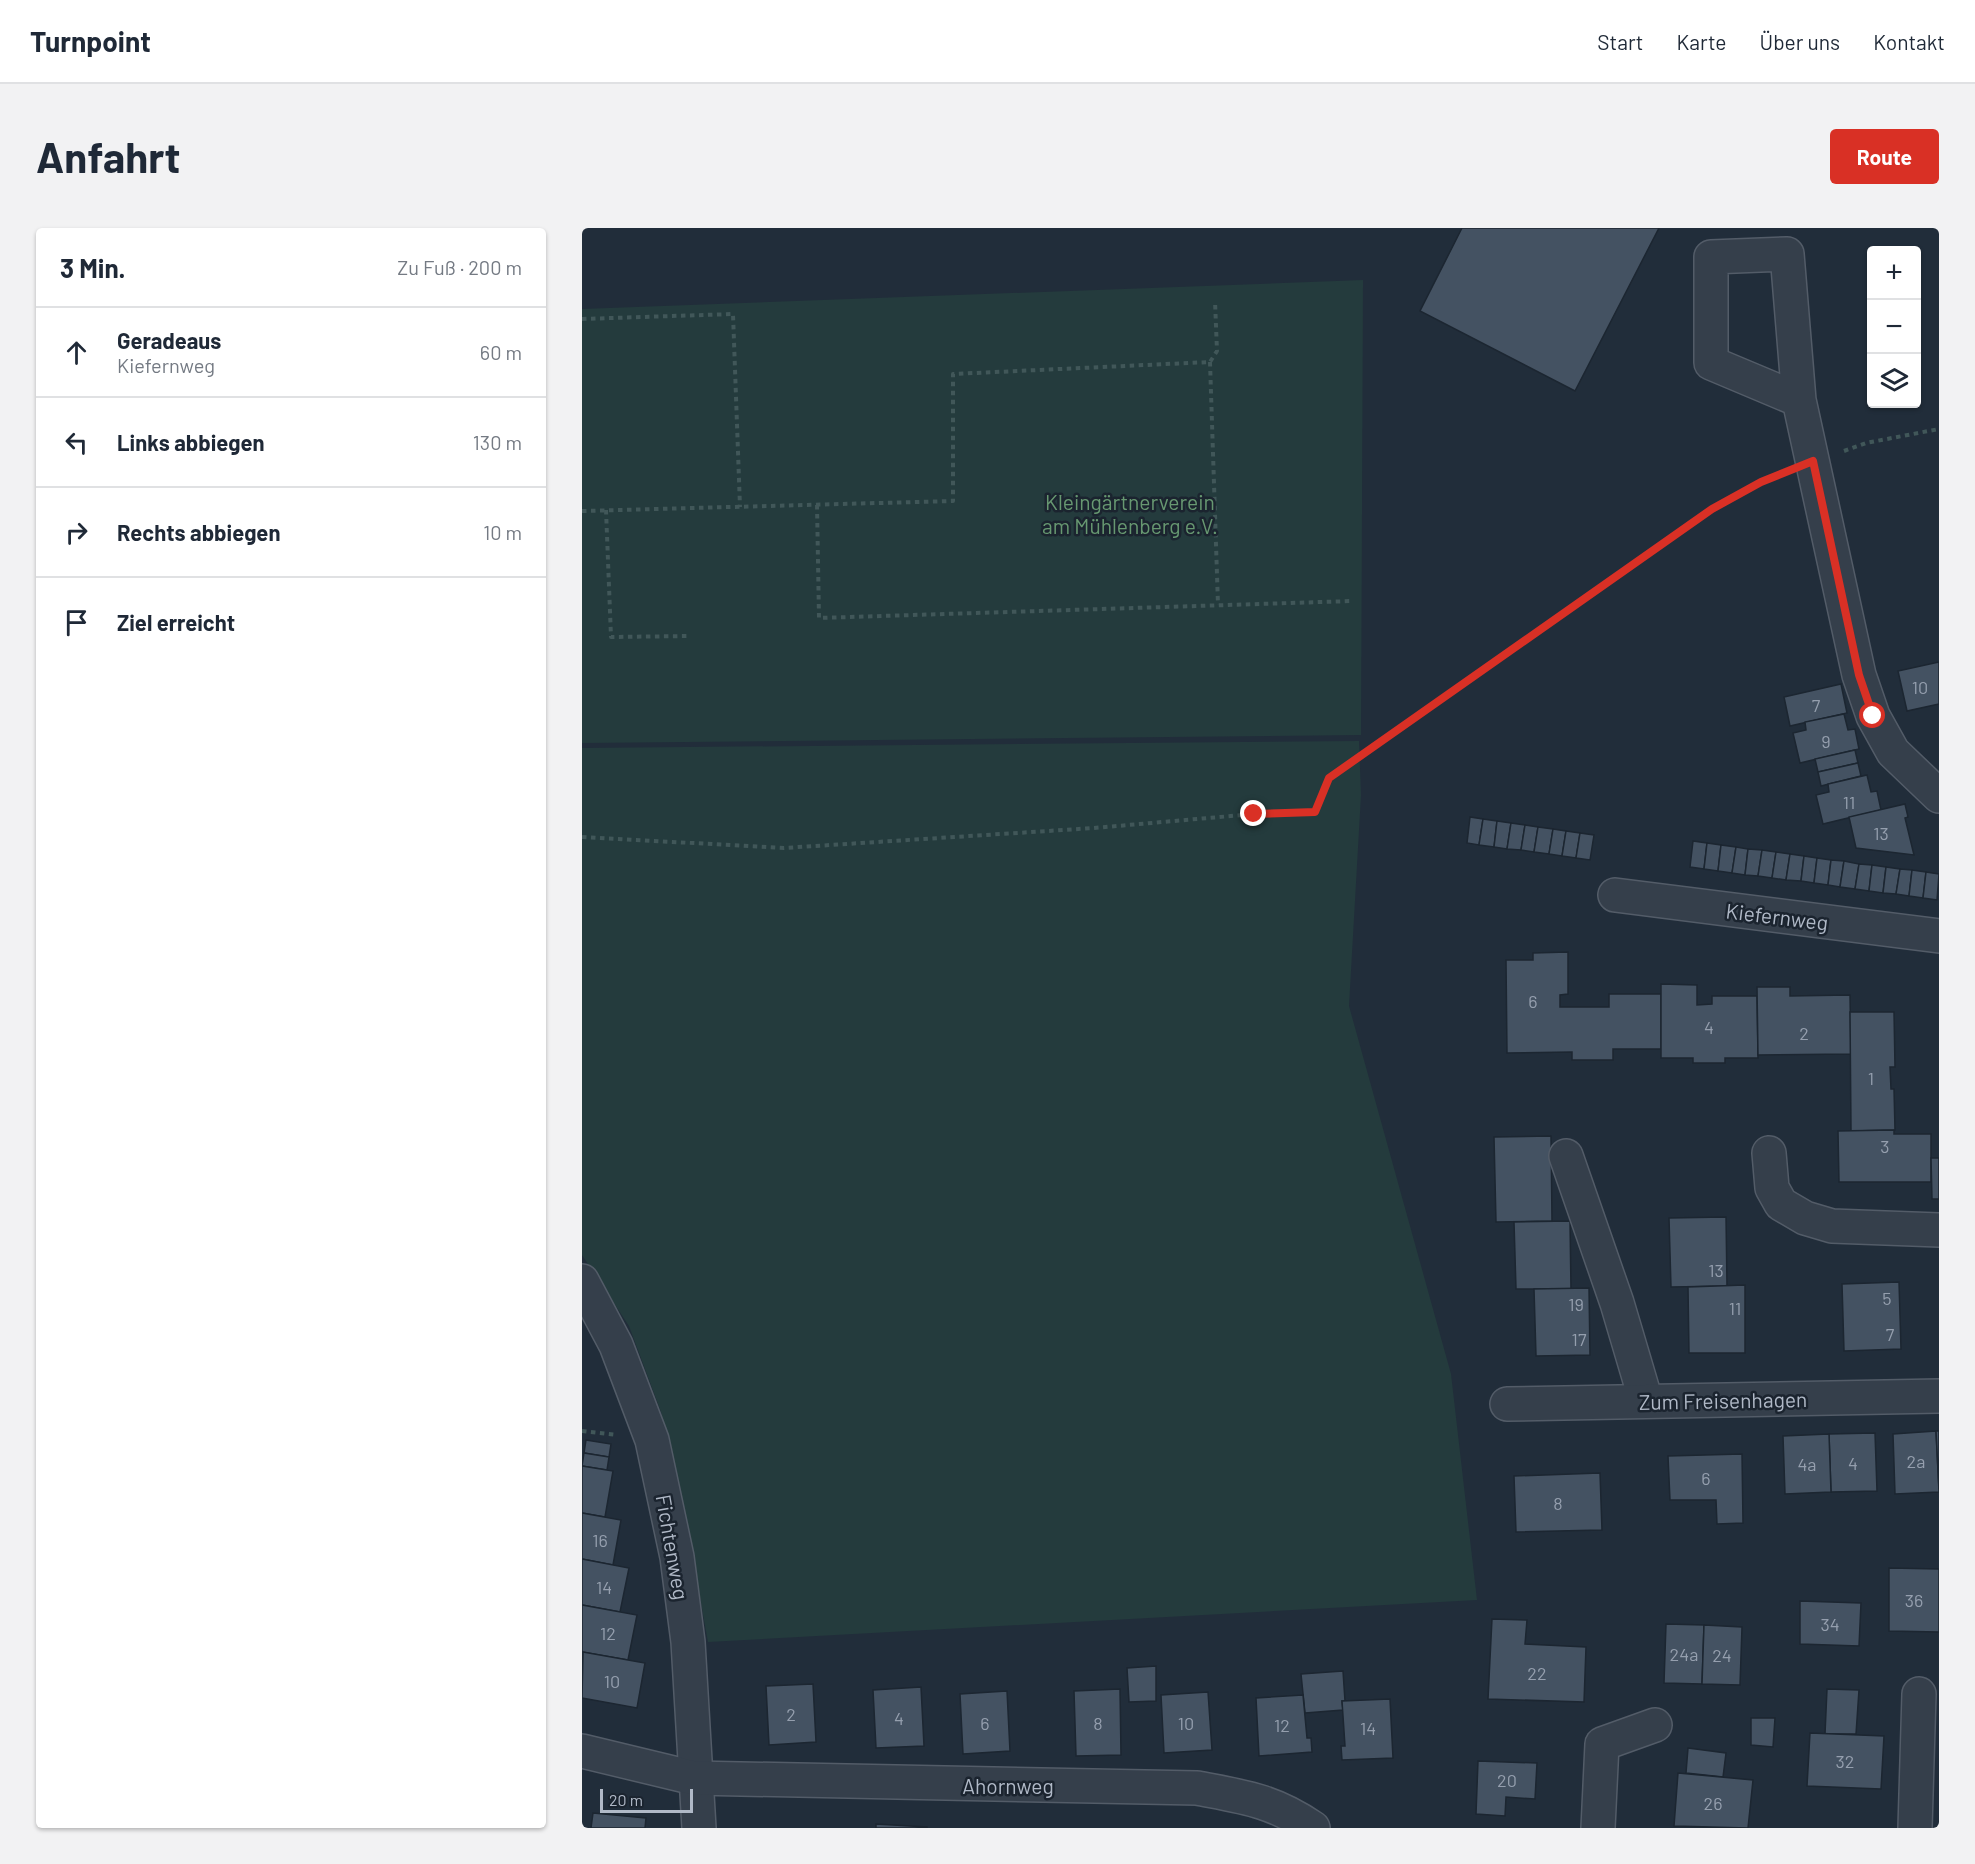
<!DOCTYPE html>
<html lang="de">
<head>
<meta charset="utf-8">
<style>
	:root { --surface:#fff; --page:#f2f2f3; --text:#1f2937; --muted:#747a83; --line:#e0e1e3; --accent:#d93025 }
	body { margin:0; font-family:Barlow,sans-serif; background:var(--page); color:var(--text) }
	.controls { position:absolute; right:18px; top:18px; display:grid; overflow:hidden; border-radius:6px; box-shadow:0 2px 4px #0004 }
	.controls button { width:54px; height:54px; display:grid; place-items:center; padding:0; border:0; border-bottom:2px solid var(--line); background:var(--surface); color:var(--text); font:30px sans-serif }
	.scale { position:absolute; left:18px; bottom:15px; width:93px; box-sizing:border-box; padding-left:6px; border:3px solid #b0b9c7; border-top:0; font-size:16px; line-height:21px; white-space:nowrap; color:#b0b9c7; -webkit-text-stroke:4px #1b242f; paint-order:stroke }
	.stop { position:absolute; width:18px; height:18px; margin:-14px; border:4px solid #d93025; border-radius:50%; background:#fff }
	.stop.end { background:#d93025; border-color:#fff; box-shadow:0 2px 6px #0008 }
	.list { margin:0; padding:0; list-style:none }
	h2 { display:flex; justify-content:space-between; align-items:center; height:78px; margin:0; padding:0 24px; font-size:26px }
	h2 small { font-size:20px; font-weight:400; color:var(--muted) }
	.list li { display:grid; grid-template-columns:39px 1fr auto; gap:18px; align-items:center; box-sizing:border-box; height:90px; padding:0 24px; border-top:2px solid var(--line) }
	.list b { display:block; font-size:22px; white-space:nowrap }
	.list p { margin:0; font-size:20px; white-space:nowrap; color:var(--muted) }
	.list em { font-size:20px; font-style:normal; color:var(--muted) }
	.icon { flex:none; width:33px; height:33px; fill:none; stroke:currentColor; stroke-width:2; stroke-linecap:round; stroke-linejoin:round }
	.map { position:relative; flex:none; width:1357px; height:1600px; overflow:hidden; border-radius:6px }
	header { display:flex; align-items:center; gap:36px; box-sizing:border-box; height:84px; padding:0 30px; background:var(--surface); border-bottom:2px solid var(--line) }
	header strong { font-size:28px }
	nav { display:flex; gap:33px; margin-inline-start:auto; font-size:21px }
	.intro { display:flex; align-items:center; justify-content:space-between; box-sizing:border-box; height:144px; padding:0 36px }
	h1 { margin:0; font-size:42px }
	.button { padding:15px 27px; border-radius:6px; background:var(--accent); color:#fff; font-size:21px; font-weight:700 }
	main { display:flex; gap:36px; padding:0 36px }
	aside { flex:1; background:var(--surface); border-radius:6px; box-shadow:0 2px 4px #0004 }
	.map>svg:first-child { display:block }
</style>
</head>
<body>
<header>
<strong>Turnpoint</strong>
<nav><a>Start</a><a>Karte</a><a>Über uns</a><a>Kontakt</a></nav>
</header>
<div class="intro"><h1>Anfahrt</h1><a class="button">Route</a></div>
<main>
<aside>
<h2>3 Min.<small>Zu Fuß · 200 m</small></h2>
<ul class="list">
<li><svg class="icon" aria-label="ahead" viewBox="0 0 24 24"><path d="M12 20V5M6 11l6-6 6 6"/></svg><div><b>Geradeaus</b><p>Kiefernweg</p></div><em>60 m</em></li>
<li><svg class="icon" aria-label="left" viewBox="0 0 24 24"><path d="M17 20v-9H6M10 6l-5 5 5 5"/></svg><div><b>Links abbiegen</b></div><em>130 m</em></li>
<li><svg class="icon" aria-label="right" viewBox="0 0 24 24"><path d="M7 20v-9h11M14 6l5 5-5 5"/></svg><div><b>Rechts abbiegen</b></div><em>10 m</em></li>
<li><svg class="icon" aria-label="arrive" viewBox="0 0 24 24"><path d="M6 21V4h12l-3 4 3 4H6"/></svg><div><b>Ziel erreicht</b></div></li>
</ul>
</aside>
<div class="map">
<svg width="1357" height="1600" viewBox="0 0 1357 1600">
	<rect width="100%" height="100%" fill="#212d3a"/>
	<g fill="#243b3d">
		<path d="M781,52l-2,455 -779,8v-434z"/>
		<path d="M777,513l2,54 -12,211 102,368 26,226 -769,42 -17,-94 -30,-136 -32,-86 -47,-71v-507z"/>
	</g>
	<g fill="#445262" stroke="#1c2631" stroke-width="1.5">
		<path d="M880,0h197l-84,163 -155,-80z"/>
		<path d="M1357,434v42l-32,7 -9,-40z"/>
		<path d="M1259,456l6,29 -57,13 -6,-29z"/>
		<path d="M1262,486l4,16 7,-1 4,20 -59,14 -7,-30 13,-3 -1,-8z"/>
		<path d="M1273,522l3,13 -40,9 -3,-13z"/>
		<path d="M1276,535l3,13 -40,10 -3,-14z"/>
		<path d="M1285,547l4,17 6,-1 4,19 -58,14 -7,-29 13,-3 -1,-8z"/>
		<path d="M1323,576l3,13 -3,1 9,37 -58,-7 -7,-31z"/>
		<path d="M888,589l13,2 -4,26 -12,-2z"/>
		<path d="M901,591l14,2 -3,26 -15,-2z"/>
		<path d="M915,593l14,2 -4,26 -13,-2z"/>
		<path d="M929,595l14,2 -4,25 -14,-1z"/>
		<path d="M943,597l13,2 -4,25 -13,-2z"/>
		<path d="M956,599l15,2 -4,25 -15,-2z"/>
		<path d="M971,601l13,2 -4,25 -13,-2z"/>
		<path d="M984,603l14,2 -4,25 -14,-2z"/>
		<path d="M998,605l14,2 -4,25 -14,-2z"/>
		<path d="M1111,613l14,2 -3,26 -14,-2z"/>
		<path d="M1125,615l14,2 -3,26 -14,-2z"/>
		<path d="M1139,617l15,2 -4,26 -14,-2z"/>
		<path d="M1154,619l12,2 -3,26 -13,-2z"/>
		<path d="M1166,621l14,1 -4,26 -13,-1z"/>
		<path d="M1180,622l14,2 -4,26 -14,-2z"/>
		<path d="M1194,624l14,2 -4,26 -14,-2z"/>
		<path d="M1208,626l14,2 -3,25 -15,-1z"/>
		<path d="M1222,628l13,2 -3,25 -13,-2z"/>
		<path d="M1235,630l14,2 -3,25 -14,-2z"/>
		<path d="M1249,632l13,1 -4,26 -12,-2z"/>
		<path d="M1262,633l15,3 -4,25 -15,-2z"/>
		<path d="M1277,636l13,1 -3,26 -14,-2z"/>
		<path d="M1290,637l14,2 -3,26 -14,-2z"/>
		<path d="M1304,639l14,2 -4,25 -13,-1z"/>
		<path d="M1318,641l12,1 -3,26 -13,-2z"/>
		<path d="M1330,642l14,2 -3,26 -14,-2z"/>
		<path d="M1344,644l13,2 -2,26 -14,-2z"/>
		<path d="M986,724v42l-8,1v12h49v-13h52v55h-48v11h-41v-8l-65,1 -1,-93h27v-7z"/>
		<path d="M1079,756l36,1v20l15,-1v-8h45l1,62h-33v5h-32v-5h-32z"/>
		<path d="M1175,759h33v9l60,-1 1,59 -93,1z"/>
		<path d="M1268,784h44l1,55h-5l1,22h3l1,41 -44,1z"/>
		<path d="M1312,902v4h37v48h-92l-1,-51z"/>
		<path d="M969,908l1,85 -56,1 -2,-85z"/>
		<path d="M1349,930h8v41h-7z"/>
		<path d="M1144,989l1,69 -56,1 -2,-69z"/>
		<path d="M988,993l1,68h-55l-2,-67z"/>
		<path d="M1317,1054l2,67 -57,2 -2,-67z"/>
		<path d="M1163,1057v68h-56l-1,-66z"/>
		<path d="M1007,1060l1,67 -54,1 -2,-67z"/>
		<path d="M1354,1203l3,61 -44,2 -2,-60z"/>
		<path d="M1354,1203h3v58z"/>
		<path d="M1293,1205l2,58 -46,1 -2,-58z"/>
		<path d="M1247,1206l2,58 -46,2 -2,-58z"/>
		<path d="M4,1212l25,4 -2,13 -25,-4z"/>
		<path d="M2,1225l25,4 -2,13 -25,-4z"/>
		<path d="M1160,1226l1,69 -26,1 -1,-24h-46l-2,-44z"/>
		<path d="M0,1238l31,5 -8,46 -23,-4z"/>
		<path d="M1018,1245l2,57 -86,2 -2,-56z"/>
		<path d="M0,1285l39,7 -8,45 -31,-6z"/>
		<path d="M0,1331l47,9 -9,44 -38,-7z"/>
		<path d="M1307,1340l50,1v63l-50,-1z"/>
		<path d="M1218,1373l61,2 -2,43 -59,-2z"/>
		<path d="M0,1377l55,10 -9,45 -46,-8z"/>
		<path d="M910,1391l35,1 -2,24 61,3 -2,55 -96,-3z"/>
		<path d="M1084,1396l38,1 -2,59 -38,-1z"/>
		<path d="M1122,1397l38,2 -2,58 -38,-1z"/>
		<path d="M1,1424l62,11 -8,45 -55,-10z"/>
		<path d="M574,1438v35l-27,1 -2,-34z"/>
		<path d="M761,1443l2,30h-3l1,9 -38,3 -4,-39z"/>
		<path d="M231,1456l3,58 -47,3 -3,-59z"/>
		<path d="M339,1459l3,59 -48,2 -3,-58z"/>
		<path d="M538,1461l1,66 -45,1 -2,-65z"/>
		<path d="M1245,1461l32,1 -3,44h-31z"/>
		<path d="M425,1463l3,60 -47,3 -3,-60z"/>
		<path d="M626,1464l4,58 -48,3 -3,-58z"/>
		<path d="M721,1467l4,43h4l1,14 -53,4 -3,-58z"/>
		<path d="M808,1471l3,59 -51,2 -1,-14h4l-3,-45z"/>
		<path d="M1169,1490h24l-2,29 -22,-2z"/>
		<path d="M1228,1505l74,3 -3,53 -74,-3z"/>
		<path d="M1106,1520l38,5 -3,24 -37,-4z"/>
		<path d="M896,1533l59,2 -2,36 -29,-2 -1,19 -29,-2z"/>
		<path d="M1096,1545l75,7 -5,48 -74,-2z"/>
		<path d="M11,1585l53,5 -1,10h-54z"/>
		<path d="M294,1596l51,3v1h-51z"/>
	</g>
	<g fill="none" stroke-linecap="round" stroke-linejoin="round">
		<g stroke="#535c68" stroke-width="36">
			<g id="minor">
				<path d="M1217,172l-88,-37v-106l76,-3 12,146 60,275 14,41 20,36 46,44"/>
				<path d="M1033,667l324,41"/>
				<path d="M1187,925l3,35 9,16 24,14 27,8 107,4"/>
				<path d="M984,928l51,147 29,98"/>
				<path d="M0,1053l34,64 36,95 25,117 11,85 11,186"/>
				<path d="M925,1176l432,-8"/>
				<path d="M0,1523l112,27 503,10c47,9 75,12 116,40"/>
				<path d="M1016,1600l4,-84 53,-19"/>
				<path d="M1333,1600l4,-134"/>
			</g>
		</g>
		<g stroke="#415759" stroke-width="4" stroke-dasharray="4.5 4.5" stroke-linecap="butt">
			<path d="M0,91l151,-5 7,193"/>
			<path d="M628,134l8,243"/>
			<path d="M1262,223l22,-8 73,-14"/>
			<path d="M235,277l2,113 534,-17"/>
			<path d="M24,282l5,127 79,-1"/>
			<path d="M0,283l371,-10v-127l257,-12 7,-11 -2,-50"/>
			<path d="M0,609l202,11 310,-20 160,-14 61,-2 14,-34 383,-269 49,-27 22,-9"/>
			<path d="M0,1203l35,4"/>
		</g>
		<use href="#minor" stroke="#353f4b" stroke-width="33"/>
	</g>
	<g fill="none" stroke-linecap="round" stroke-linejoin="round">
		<path stroke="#d93025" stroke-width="8" d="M672,586l61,-2 14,-34 383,-269 49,-27 52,-21 46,214 14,41"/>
	</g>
	<g text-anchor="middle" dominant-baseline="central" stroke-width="5" stroke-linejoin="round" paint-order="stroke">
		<g font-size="18" fill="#959fae">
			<text x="1338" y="459">10</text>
			<text x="1234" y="477">7</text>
			<text x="1244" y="513">9</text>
			<text x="1267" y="574">11</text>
			<text x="1299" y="605">13</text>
			<text x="951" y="773">6</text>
			<text x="1127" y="799">4</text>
			<text x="1222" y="805">2</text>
			<text x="1289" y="850">1</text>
			<text x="1303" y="918">3</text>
			<text x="1134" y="1042">13</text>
			<text x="1305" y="1070">5</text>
			<text x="994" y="1076">19</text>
			<text x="1153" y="1080">11</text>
			<text x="1308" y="1106">7</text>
			<text x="997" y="1111">17</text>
			<text x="1334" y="1233">2a</text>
			<text x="1271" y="1235">4</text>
			<text x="1225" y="1236">4a</text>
			<text x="1124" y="1250">6</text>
			<text x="976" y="1275">8</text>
			<text x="18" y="1312">16</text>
			<text x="22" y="1359">14</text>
			<text x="1332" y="1372">36</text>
			<text x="1248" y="1396">34</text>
			<text x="26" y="1405">12</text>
			<text x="1102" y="1426">24a</text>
			<text x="1140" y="1427">24</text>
			<text x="955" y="1445">22</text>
			<text x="30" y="1453">10</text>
			<text x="209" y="1486">2</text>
			<text x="317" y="1490">4</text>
			<text x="403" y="1495">6</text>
			<text x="516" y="1495">8</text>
			<text x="604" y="1495">10</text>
			<text x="700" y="1497">12</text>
			<text x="786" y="1500">14</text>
			<text x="1263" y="1533">32</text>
			<text x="925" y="1552">20</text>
			<text x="1131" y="1575">26</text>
		</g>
		<g font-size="21" fill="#679871" stroke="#1b242f">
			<text x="548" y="273">Kleingärtnerverein<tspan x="548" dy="24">am Mühlenberg e.V.</tspan></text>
		</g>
		<g font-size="21" fill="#b0b9c7" stroke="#1b242f">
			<text transform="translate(1195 688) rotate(7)">Kiefernweg</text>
			<text transform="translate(1141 1172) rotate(-1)">Zum Freisenhagen</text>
			<text transform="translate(91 1319) rotate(80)">Fichtenweg</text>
			<text x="426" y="1557">Ahornweg</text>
		</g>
	</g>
</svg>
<div class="controls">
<button>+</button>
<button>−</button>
<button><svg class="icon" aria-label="layers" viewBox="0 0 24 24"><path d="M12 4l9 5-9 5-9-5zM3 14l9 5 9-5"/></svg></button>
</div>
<div class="scale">20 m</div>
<div class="stop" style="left:1291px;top:488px"></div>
<div class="stop end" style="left:672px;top:586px"></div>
</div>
</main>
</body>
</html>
